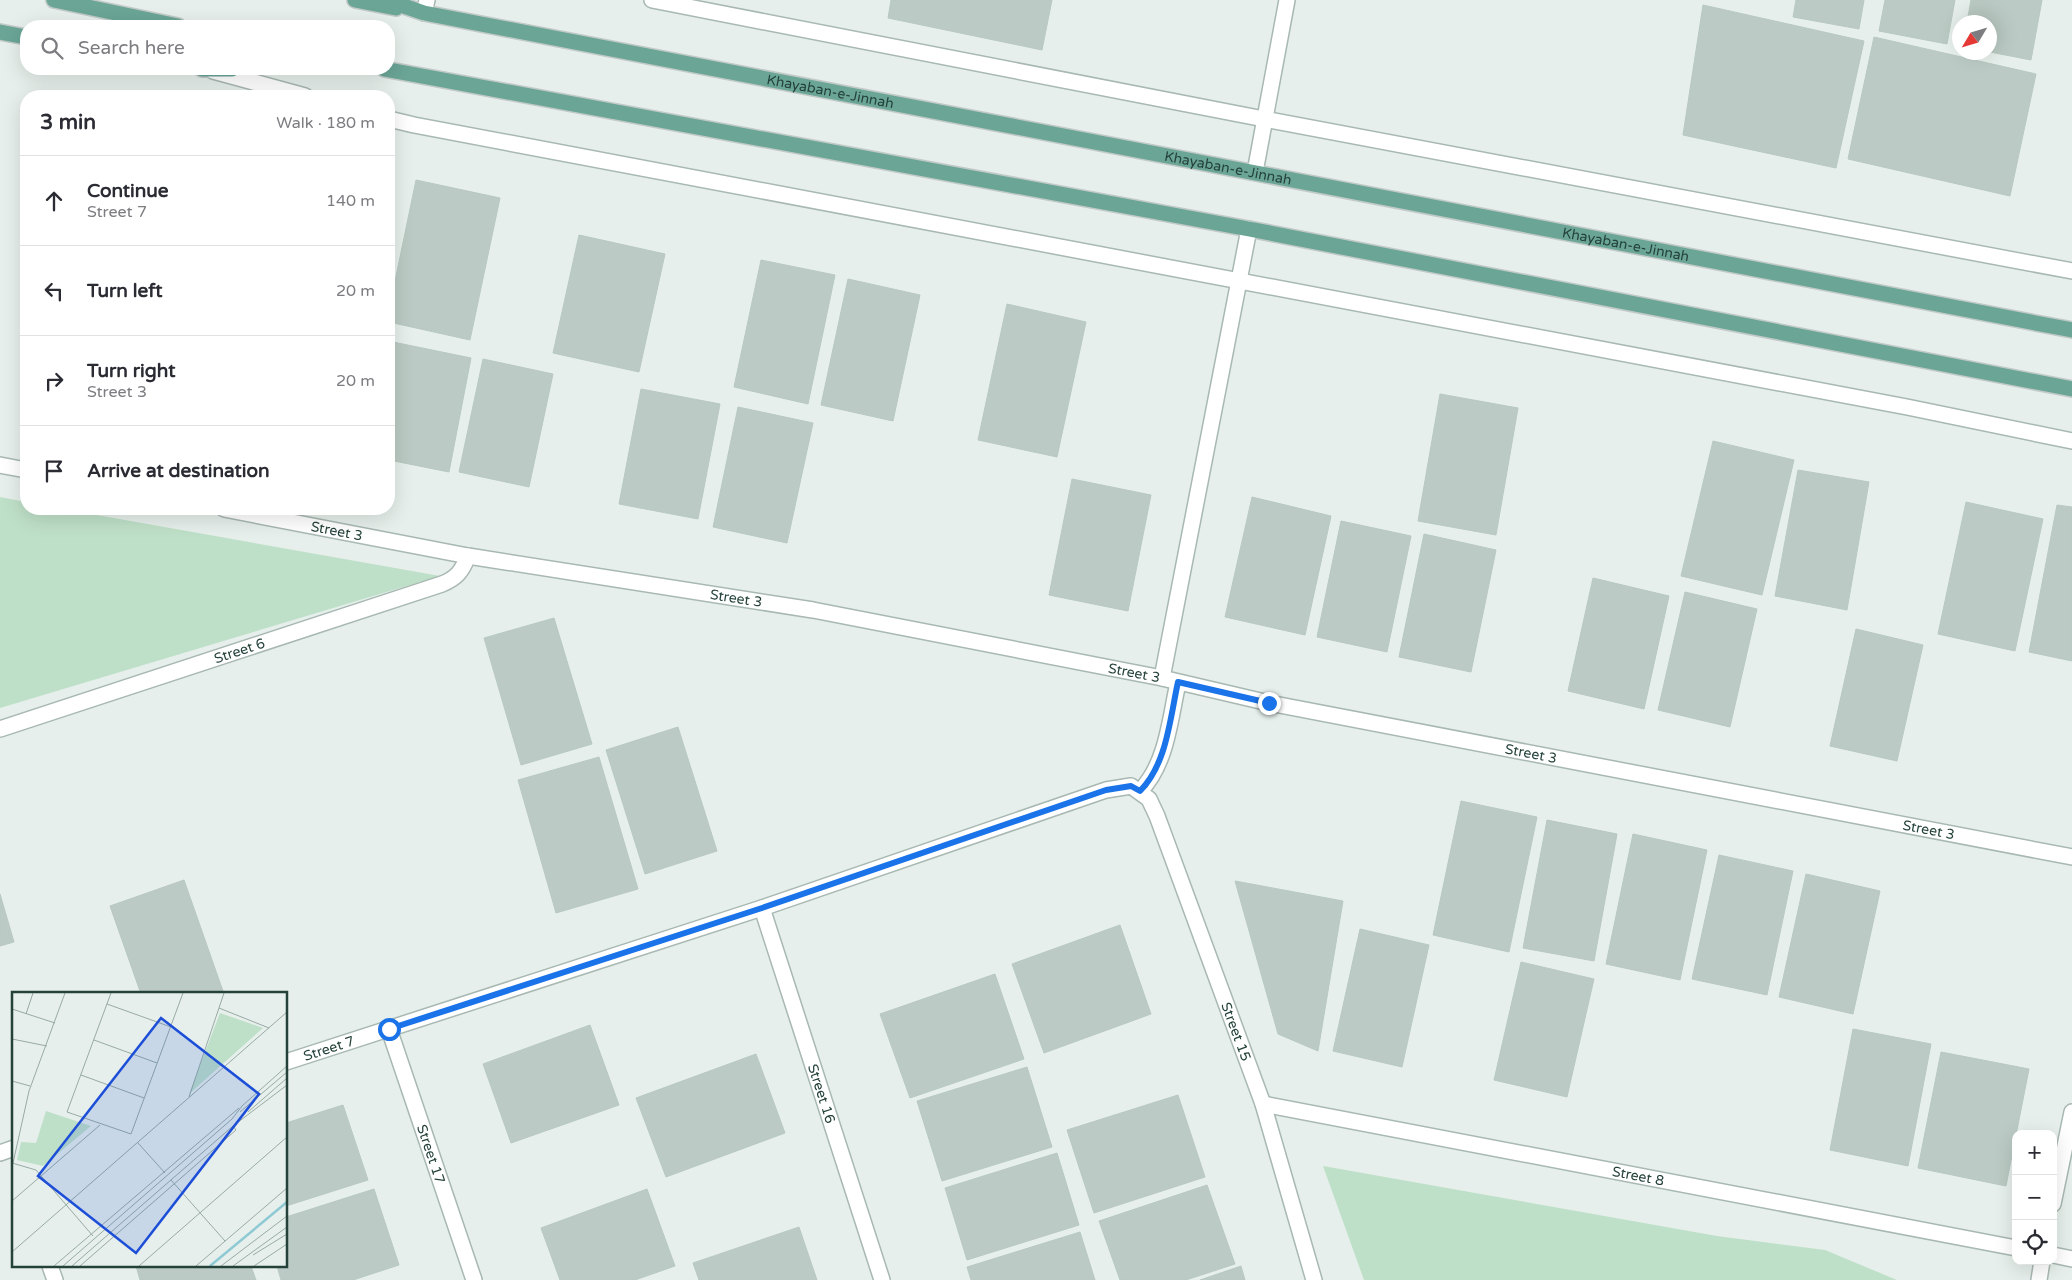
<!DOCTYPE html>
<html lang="en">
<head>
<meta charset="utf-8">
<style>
	:root { --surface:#fff; --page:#f7f7f7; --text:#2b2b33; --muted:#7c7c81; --line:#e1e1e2 }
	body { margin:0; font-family:"Varela Round",sans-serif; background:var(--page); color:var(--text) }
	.controls { position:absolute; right:15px; bottom:15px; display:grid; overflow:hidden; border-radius:10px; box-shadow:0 5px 20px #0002 }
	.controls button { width:45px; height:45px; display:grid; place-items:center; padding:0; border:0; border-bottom:1px solid var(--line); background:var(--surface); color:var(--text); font:25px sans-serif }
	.compass { position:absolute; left:1952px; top:15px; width:45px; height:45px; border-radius:50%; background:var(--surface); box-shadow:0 5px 20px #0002; rotate:232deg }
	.stop { position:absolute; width:15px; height:15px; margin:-11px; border:4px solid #1a73e8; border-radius:50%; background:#fff }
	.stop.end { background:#1a73e8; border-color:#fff; box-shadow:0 1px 5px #0008 }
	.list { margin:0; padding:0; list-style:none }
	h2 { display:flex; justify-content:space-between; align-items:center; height:65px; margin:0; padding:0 20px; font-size:21px }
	h2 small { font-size:16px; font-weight:400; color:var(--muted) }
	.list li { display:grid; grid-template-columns:32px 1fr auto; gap:15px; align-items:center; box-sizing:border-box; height:90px; padding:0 20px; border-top:1px solid var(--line) }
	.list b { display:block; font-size:19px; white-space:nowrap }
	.list p { margin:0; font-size:16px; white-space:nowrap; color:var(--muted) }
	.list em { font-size:16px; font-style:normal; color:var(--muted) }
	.icon { flex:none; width:28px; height:28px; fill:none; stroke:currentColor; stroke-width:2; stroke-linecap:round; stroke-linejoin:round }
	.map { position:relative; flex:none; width:2072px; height:1280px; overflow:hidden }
	.search { position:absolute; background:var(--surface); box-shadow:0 5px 20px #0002; left:20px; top:20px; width:375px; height:55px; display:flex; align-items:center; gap:12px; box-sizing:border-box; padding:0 18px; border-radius:20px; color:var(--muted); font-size:19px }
	.panel { position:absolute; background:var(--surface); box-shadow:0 5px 20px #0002; left:20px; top:90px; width:375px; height:425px; border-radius:20px }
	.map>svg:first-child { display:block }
</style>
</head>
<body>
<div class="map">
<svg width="2072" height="1280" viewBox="0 0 2072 1280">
	<rect width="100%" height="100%" fill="#e6efeb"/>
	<g fill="#bfe0c8">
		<path d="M0,497l26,5v7h37l377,67 -440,132z"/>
		<path d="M1323,1166l394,70 108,14 72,30h-533z"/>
	</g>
	<g fill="#bbcac4" stroke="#b8c9c2">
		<path d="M891,0h161l-10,50 -154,-32z"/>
		<path d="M1796,0h68l-5,29 -66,-12z"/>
		<path d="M1885,0h70l-8,44 -68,-13z"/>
		<path d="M1971,0h71l-11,60 -41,-8v-30h-23z"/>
		<path d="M1703,5l161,36 -28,127 -153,-33z"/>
		<path d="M1874,37l162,37 -26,122 -162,-37z"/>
		<path d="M416,180l84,18 -30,142 -81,-18v-12z"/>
		<path d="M579,235l86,19 -26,118 -86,-19z"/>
		<path d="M761,260l74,15 -27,129 -74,-17z"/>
		<path d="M848,279l72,16 -27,126 -72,-16z"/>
		<path d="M1007,304l79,18 -29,135 -79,-17z"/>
		<path d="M393,342l78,16 -22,114 -60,-12v-97z"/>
		<path d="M483,359l70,15 -24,113 -70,-15z"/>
		<path d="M641,389l79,15 -22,115 -79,-15z"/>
		<path d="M1440,394l78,14 -22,127 -78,-14z"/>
		<path d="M738,407l75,16 -26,120 -74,-16z"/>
		<path d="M1713,441l81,19 -32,135 -81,-19z"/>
		<path d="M1798,470l71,12 -22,128 -72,-14z"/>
		<path d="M1072,479l79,16 -23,116 -79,-16z"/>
		<path d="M1252,497l79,19 -26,119 -80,-18z"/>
		<path d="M1966,502l77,17 -28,132 -77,-17z"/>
		<path d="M2057,505l15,2v154l-43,-9z"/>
		<path d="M1341,521l70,15 -24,116 -70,-15z"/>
		<path d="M1424,534l72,16 -25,122 -72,-15z"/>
		<path d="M1593,578l76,18 -25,113 -76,-18z"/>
		<path d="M1685,592l72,17 -27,118 -72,-17z"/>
		<path d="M554,618l38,126 -71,21 -37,-127z"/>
		<path d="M1856,629l67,16 -26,116 -67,-15z"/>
		<path d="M678,727l39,124 -72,23 -39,-124z"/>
		<path d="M599,757l39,132 -82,24 -38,-133z"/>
		<path d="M1461,801l76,16 -28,135 -76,-17z"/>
		<path d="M1547,820l70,14 -23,127 -71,-13z"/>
		<path d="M1633,834l74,16 -27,130 -74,-16z"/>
		<path d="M1719,855l74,16 -26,124 -75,-16z"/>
		<path d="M1806,874l74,17 -27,123 -74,-17z"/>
		<path d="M184,880l40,114h-83l-31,-88z"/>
		<path d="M1235,881l108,20 -25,150 -40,-17z"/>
		<path d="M0,894l14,48 -14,4z"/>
		<path d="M1120,925l31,89 -107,39 -32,-89z"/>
		<path d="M1360,929l69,16 -27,122 -69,-16z"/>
		<path d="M1521,962l73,17 -27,118 -73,-17z"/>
		<path d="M995,974l29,85 -114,39 -30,-84z"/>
		<path d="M590,1025l29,80 -108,38 -28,-79z"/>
		<path d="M1853,1029l78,15 -23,122 -78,-16z"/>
		<path d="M1941,1052l88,17 -23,117 -88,-18z"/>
		<path d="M756,1054l29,79 -119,44 -30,-79z"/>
		<path d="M1027,1067l25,80 -110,34 -25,-80z"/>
		<path d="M1178,1095l27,82 -111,36 -27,-83z"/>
		<path d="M343,1105l25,75 -82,26v-83z"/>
		<path d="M1057,1153l22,72 -112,35 -22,-72z"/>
		<path d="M1207,1185l28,79 -49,16h-66l-21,-59z"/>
		<path d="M374,1189l25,76 -46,15h-72l-4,-14h9v-49z"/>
		<path d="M647,1189l28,77 -40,14h-75l-19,-52z"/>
		<path d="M799,1227l18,53h-118l-6,-17z"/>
		<path d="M1080,1232l15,48h-124l-4,-13z"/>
		<path d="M136,1266h115l5,14h-116z"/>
		<path d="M1241,1266l4,14h-45z"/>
	</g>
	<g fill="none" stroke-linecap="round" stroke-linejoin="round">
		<g stroke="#a8b8b2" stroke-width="18">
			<g id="minor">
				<path d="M652,0l612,119 808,152"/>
				<path d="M424,13l3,-13"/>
				<path d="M213,71l92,25"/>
				<path d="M389,119l25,6 1493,282 165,34"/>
				<path d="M1255,172l32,-172"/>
				<path d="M0,465l26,5"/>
				<path id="s1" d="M224,509l244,47 345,54 349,68 107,25 803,154"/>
				<path d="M1162,678l87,-449"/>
				<path id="s2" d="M0,729l442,-145c15,-6 20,-13 26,-28"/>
				<path d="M1140,791c27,-27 30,-73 38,-108"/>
				<path id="s3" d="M762,908l120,372"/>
				<path id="s4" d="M389,1029l85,251"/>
				<path id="s5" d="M286,1062l476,-154 344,-118 25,-4 18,13 8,17 106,288 51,176"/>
				<path id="s6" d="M1263,1104l753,144"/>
				<path d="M0,1153l14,-5"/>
				<path d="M2053,1204l19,-92"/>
				<path d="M2053,1255l19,4"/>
				<path d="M50,1266l5,14"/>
				<path d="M2039,1280l3,-19"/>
			</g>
		</g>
		<g stroke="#c2cac8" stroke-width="18">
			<g id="major">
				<path d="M54,0l124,26"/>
				<path d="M355,0l41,8"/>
				<path id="s7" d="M386,0l38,13 1648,317"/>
				<path d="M0,32l26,5"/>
				<path d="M202,69h30"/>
				<path d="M384,69l865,160 823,160"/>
			</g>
		</g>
		<use href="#minor" stroke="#fff" stroke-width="15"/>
		<use href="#major" stroke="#6aa596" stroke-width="15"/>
	</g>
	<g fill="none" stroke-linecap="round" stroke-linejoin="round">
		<path stroke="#1a73e8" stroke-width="6" d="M389,1029l373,-121 344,-118 25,-4 9,5c27,-27 30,-73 38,-109l91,21"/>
	</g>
	<g text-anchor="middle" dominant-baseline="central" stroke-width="4.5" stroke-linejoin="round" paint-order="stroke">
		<g font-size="14" fill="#24423a" stroke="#f7fbf9">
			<text stroke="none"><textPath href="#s7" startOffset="454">Khayaban-e-Jinnah</textPath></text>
			<text stroke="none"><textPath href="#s7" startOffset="859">Khayaban-e-Jinnah</textPath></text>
			<text stroke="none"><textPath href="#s7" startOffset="1264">Khayaban-e-Jinnah</textPath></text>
			<text stroke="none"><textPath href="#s1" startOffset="115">Street 3</textPath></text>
			<text stroke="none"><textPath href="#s1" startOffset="520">Street 3</textPath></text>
			<text stroke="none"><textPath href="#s2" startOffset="252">Street 6</textPath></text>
			<text stroke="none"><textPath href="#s1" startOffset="925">Street 3</textPath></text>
			<text stroke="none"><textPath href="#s1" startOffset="1330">Street 3</textPath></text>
			<text stroke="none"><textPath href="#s1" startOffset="1735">Street 3</textPath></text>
			<text stroke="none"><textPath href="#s5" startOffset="1160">Street 15</textPath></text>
			<text stroke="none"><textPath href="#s5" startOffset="45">Street 7</textPath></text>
			<text stroke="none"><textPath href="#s3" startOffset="195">Street 16</textPath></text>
			<text stroke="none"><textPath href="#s4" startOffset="132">Street 17</textPath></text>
			<text stroke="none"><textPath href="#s6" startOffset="382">Street 8</textPath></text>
		</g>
	</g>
	<g transform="translate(12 992)">
		<rect width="275" height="275" fill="#e6efeb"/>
		<path d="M208,21l43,15 -74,66zM34,119l45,15 -48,40 -26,-6 4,-18 15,1z" fill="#bfe0c8"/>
		<path fill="none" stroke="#8ec9d4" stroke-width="2.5" d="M198,274l77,-64"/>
		<path fill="none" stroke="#98aaa4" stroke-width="1" d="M99,1l-44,119 64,22M95,12l64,23M207,16l50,20M0,17l43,14M14,22l7,-21M0,47l35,7M82,48l63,23M69,83l63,23M0,89l18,5M177,105l35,-104M228,120l47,-40M236,120l39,-34M119,142l52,-141M126,151l27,30M0,171l24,7 57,66M1,171l16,-72 36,-98M159,188l54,61M0,209l88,-76M0,260l275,-240M241,263l34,-21M42,274l185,-158M51,274l169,-147 10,-13 45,-40M60,274l161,-140 54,-41M68,274l156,-136 -3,-4M127,274l148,-129M184,274l91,-78M209,274l66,-50M221,274l54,-39M242,274l33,-22"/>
		<path fill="#1d4ed8" fill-opacity="0.15" stroke="#1d4ed8" stroke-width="2.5" d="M149,26l98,76 -123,159 -98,-77z"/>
		<rect width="275" height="275" fill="none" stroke="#24423a" stroke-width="2.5"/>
	</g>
</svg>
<div class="controls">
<button>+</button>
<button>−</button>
<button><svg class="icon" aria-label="locate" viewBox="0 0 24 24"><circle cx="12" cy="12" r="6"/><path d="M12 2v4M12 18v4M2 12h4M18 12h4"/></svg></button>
</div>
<svg class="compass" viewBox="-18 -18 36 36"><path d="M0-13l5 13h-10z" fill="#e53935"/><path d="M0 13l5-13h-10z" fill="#7c7c81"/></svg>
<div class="stop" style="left:389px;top:1029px"></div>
<div class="stop end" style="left:1269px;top:703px"></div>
<div class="search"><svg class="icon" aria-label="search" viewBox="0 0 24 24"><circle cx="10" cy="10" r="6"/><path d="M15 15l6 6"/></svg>Search here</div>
<section class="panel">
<h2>3 min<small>Walk · 180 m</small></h2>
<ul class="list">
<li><svg class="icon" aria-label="ahead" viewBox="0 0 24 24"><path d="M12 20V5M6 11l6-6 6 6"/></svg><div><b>Continue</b><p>Street 7</p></div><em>140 m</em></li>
<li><svg class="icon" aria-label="left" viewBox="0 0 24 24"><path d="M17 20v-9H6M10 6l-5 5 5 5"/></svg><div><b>Turn left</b></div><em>20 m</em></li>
<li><svg class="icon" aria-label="right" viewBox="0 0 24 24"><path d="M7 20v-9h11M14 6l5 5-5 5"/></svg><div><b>Turn right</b><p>Street 3</p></div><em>20 m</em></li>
<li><svg class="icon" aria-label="arrive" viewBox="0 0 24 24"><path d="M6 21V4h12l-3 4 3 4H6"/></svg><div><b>Arrive at destination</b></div></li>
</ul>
</section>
</div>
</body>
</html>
